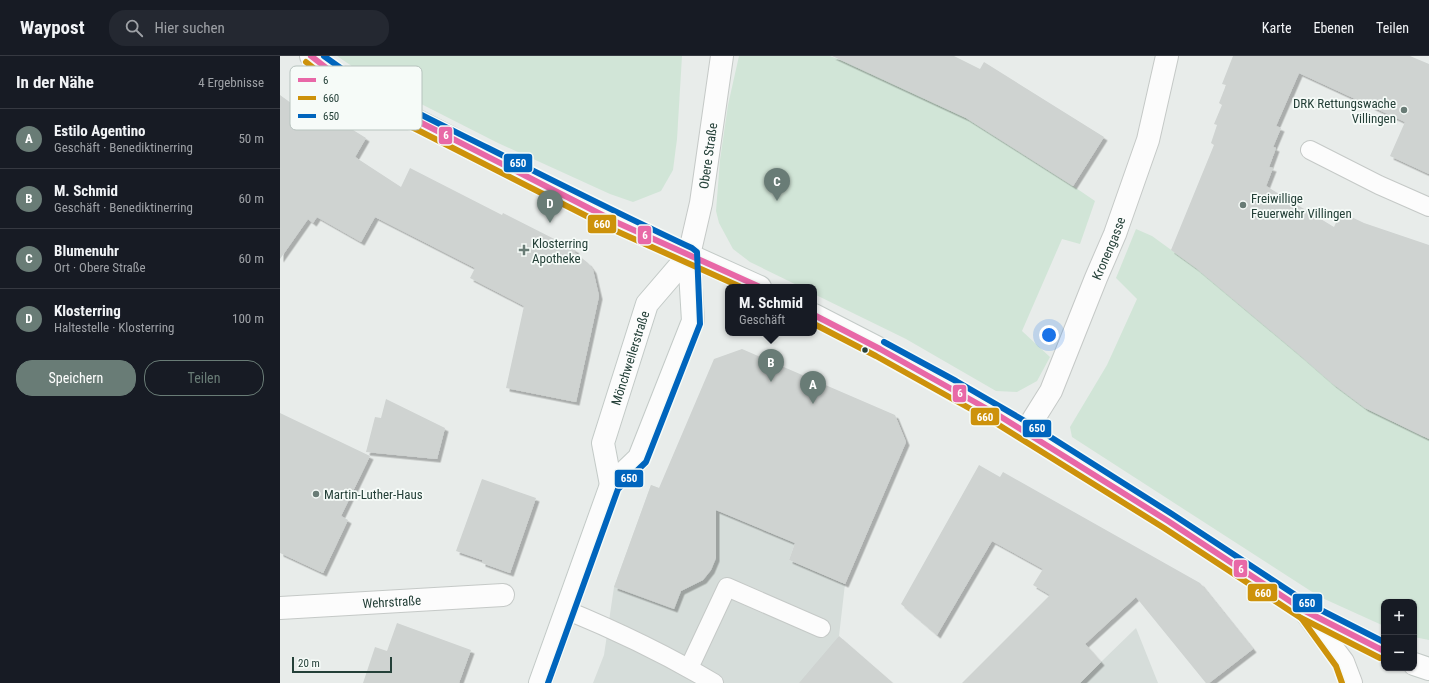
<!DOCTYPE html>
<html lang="de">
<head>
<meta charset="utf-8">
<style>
	:root { --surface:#171b24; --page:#242831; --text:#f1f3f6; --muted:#9ea1a6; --line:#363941; --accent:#697c76 }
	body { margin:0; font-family:"Roboto Condensed",sans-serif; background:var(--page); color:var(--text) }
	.controls { position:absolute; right:12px; bottom:12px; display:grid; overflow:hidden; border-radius:8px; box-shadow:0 1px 3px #0004 }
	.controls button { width:36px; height:36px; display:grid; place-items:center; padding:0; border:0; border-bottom:1px solid var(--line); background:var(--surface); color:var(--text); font:20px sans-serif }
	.scale { position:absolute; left:12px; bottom:10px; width:100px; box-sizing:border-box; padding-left:4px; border:2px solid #244038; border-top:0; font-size:11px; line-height:14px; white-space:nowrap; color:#244038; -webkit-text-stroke:3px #f6fbf8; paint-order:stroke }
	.you { position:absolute; left:769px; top:279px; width:14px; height:14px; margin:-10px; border:3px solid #fff; border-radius:50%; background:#1a73e8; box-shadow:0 0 0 6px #1a73e833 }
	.badge { display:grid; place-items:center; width:26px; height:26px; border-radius:50%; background:var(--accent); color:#fff; font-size:13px; font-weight:700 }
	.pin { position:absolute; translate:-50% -33px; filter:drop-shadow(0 1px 2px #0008) }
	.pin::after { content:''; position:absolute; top:21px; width:14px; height:12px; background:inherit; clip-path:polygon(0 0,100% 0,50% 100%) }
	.popup { position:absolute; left:445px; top:228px; width:92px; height:52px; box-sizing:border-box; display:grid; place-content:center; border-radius:8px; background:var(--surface); filter:drop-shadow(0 1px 3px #0005); font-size:13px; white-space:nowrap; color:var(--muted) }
	.popup b { font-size:15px; color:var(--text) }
	.popup::after { content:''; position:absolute; left:50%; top:100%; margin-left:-8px; border:8px solid transparent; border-top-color:var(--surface) }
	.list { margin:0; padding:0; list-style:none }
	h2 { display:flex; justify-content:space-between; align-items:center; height:52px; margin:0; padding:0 16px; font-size:17px }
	h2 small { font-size:13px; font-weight:400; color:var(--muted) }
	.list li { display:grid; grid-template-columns:26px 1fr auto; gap:12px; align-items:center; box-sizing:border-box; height:60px; padding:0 16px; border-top:1px solid var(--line) }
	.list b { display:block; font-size:15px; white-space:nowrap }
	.list p { margin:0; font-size:13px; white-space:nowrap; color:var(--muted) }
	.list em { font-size:13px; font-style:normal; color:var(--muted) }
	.actions { display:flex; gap:8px; padding:12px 16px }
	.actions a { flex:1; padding:9px 0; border:1px solid var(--accent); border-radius:16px; text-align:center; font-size:14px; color:var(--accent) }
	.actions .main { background:var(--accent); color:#fff }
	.icon { flex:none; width:22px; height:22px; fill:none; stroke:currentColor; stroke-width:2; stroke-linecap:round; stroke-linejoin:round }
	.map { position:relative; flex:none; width:1149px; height:627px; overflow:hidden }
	header { display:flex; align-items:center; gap:24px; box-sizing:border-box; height:56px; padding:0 20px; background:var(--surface); border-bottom:1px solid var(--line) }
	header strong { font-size:19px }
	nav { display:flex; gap:22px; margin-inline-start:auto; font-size:14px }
	.search { width:280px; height:36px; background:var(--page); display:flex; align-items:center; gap:10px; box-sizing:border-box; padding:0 14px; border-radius:16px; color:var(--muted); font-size:15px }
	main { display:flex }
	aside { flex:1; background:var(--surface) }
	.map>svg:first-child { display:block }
</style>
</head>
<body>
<header>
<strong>Waypost</strong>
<div class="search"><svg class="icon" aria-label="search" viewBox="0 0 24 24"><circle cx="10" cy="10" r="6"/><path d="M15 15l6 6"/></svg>Hier suchen</div>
<nav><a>Karte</a><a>Ebenen</a><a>Teilen</a></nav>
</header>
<main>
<aside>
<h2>In der Nähe<small>4 Ergebnisse</small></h2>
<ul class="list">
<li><span class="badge">A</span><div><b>Estilo Agentino</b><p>Geschäft · Benediktinerring</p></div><em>50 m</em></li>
<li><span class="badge">B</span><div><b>M. Schmid</b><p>Geschäft · Benediktinerring</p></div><em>60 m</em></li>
<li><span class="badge">C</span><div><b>Blumenuhr</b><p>Ort · Obere Straße</p></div><em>60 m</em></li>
<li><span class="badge">D</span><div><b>Klosterring</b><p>Haltestelle · Klosterring</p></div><em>100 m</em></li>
</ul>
<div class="actions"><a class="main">Speichern</a><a>Teilen</a></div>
</aside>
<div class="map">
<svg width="1149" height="627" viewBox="0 0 1149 627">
	<defs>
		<filter id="shadow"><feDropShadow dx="3.5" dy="3.5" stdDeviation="0" flood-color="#0004"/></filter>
	</defs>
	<rect width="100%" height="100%" fill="#e8ecea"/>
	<g fill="#d6ddda">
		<path d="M371,429l60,23 84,35 -6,17 56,24 -6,52 -31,47h-215l11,-28 10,-68z"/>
		<path d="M856,572l22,55h-78l21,-21z"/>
	</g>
	<g fill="#d1e5d7">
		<path d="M57,0h345l-5,83 -4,31 -12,21 -28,11 -23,-8 -112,-51 -130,-66z"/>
		<path d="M459,0h91l16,6 120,56 107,68 22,15 -15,43 -18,-5 -40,92 28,26 -13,24 -20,11 -21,-1 -90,-52 -92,-45v-7h-13l-51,-25 -17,-13 -14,-26 -3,-12 4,-51 8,-55z"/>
		<path d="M856,173l16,7 44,32 105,88 32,28 32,24 57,28 7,2v202l-15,-3v-35h-30v24l-64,-29 -248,-160 -2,-10 37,-62 30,-66 -21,-21z"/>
	</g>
	<g fill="#cfd3d1" filter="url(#shadow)">
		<path d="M552,0h122l26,13 4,-7 120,75 -31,49 -107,-68z"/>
		<path d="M953,0h177l19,8v110l-39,-18 15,-34 -106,-49 -23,53 5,2 -8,19 3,1 -7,19 4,1 -7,18 68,41 7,-15 23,11 65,22v194l-64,-31 -32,-24 -32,-28 -105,-88 -25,-18 43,-105 -3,-2 6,-18 -3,-1 8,-19 -3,-2 7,-18 -4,-1z"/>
		<path d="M0,39l38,28 5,-5 6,3 3,-4 34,21 -11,19 46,30 9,-19 92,47 1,-2 73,37 -2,2 14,11 5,7 6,26 -23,106 -70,-14 18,-82 -54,-28 5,-10 -100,-51 -14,25 -44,-25 -4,6 -5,-4 -28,40z"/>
		<path d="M462,293l153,66 11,27 -61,142 -56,-24 6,-17 -79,-33v48l-5,12 -8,10 -22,11 -7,18 -60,-22 37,-102 8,3 55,-129z"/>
		<path d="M106,343l59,29 -8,31 -71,-7 9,-35 6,1z"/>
		<path d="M0,357l90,43 -29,60 7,4 -25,53 -43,-20z"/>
		<path d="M699,409l21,12 3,-5 197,111 53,66 -44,34h-3l-70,-86 -51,47 16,18 -21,21h-118l88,-88 -17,-10 10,-16 -51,-28 -55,94 -36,-31z"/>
		<path d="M202,423l54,19 -26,75 -28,-10v-3l-26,-9z"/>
		<path d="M117,567l74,27 -12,33h-96l12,-36 12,4z"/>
		<path d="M559,580l54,47h-94z"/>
	</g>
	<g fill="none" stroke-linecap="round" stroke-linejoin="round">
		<g stroke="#c5c9c7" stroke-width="20">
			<g id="lane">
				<path d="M1030,94l69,35 50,22"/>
				<path d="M286,554c51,21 101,45 148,73"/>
				<path d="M409,612l38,-81 94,41"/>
			</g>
		</g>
		<g stroke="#c5c9c7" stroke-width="24">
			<g id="street">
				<path id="s1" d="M409,199l12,-52 21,-147"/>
				<path id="s2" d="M746,375l25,-40 45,-113 19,-44 33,-94 19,-84"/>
				<path id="s3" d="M0,552l223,-13"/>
				<path d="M1025,555l38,51 8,21"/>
			</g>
		</g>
		<g stroke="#c3cac7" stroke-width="24">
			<g id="secondary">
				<path d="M31,0l18,14 73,43 216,110 142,64"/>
				<path d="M534,259l66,34 118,66 170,106 137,90 79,40"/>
				<path id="s4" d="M331,429l-8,-42 44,-139 42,-49"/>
				<path d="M1134,608l15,5"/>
				<path d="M260,627l71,-198 28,-27 54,-137 -4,-66"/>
			</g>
		</g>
		<use href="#lane" stroke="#fcfcfc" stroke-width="18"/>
		<use href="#street" stroke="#fcfcfc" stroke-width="22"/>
		<use href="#secondary" stroke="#fcfcfc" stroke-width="22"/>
		<g stroke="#f6fbf8" stroke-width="9">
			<g id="bus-1">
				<path d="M31,0l18,14 73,43 216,110 142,64"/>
				<path d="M534,259l66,34 118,66 170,106 137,90 79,40"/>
			</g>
		</g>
		<g stroke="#f6fbf8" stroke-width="9">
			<g id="bus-2">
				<path d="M26,6l19,15 73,43 216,110 127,57"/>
				<path d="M534,268l62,32 118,66 170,106 137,90 79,40"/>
				<path d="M1022,563l34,47 6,17"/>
			</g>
		</g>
		<g stroke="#f6fbf8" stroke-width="9">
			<g id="bus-3">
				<path d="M44,0c50,38 108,64 164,92 68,34 135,68 204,100l5,4 3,72 -54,138 -28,27 -70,194"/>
				<path d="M604,286l72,39 74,43 142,90 137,90 75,38"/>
			</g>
		</g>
		<use href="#bus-1" stroke="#e868a7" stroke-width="6"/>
		<use href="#bus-2" stroke="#cd920b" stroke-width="6"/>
		<use href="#bus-3" stroke="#0065bd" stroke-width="6"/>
	</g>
	<g fill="#697c76" stroke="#f6fbf8" stroke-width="1.5">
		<circle cx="1124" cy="54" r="4"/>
		<circle cx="963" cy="149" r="4"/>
		<path d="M242 188h4v4h4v4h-4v4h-4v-4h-4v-4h4z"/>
		<circle cx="36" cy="438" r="4"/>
	</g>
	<circle fill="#244038" stroke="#f6fbf8" stroke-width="1.5" cx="585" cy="294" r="3.5"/>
	<g text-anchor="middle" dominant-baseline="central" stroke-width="3.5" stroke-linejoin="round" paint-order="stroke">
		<g font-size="13" fill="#244038" stroke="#f6fbf8" text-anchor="start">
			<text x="1116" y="47" text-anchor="end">DRK Rettungswache<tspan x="1116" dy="15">Villingen</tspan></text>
			<text x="971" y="142">Freiwillige<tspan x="971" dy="15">Feuerwehr Villingen</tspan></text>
			<text x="252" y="187">Klosterring<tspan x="252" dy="15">Apotheke</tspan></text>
			<text x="44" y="438">Martin-Luther-Haus</text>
		</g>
		<g font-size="13" fill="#244038" stroke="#f6fbf8">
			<text stroke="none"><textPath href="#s1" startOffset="101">Obere Straße</textPath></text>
			<text stroke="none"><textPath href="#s2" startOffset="201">Kronengasse</textPath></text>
			<text stroke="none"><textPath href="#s4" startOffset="132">Mönchweilerstraße</textPath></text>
			<text stroke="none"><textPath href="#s3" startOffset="112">Wehrstraße</textPath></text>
		</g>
	</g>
	<rect x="10" y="10" width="132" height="64" rx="6" fill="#f6fbf8" stroke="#b7c3be" stroke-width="1"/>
	<rect x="18" y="22" width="18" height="4" fill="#e868a7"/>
	<rect x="18" y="40" width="18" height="4" fill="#cd920b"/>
	<rect x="18" y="58" width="18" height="4" fill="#0065bd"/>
	<g font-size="11" fill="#244038">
		<text x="43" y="28">6</text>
		<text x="43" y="46">660</text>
		<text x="43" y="64">650</text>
	</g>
	<g stroke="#f6fbf8" stroke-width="1.5">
		<rect x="158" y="70" width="15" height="19" rx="4" fill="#e868a7"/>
		<rect x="223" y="97" width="30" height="20" rx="4" fill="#0065bd"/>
		<rect x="307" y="158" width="30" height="20" rx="4" fill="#cd920b"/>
		<rect x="357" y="169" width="15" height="20" rx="4" fill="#e868a7"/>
		<rect x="672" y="328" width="15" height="19" rx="4" fill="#e868a7"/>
		<rect x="690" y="351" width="30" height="19" rx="4" fill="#cd920b"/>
		<rect x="742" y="363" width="30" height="19" rx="4" fill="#0065bd"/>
		<rect x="334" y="413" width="30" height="19" rx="4" fill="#0065bd"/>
		<rect x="953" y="503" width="15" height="19" rx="4" fill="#e868a7"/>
		<rect x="967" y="527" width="31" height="19" rx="4" fill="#cd920b"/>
		<rect x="1012" y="537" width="31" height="20" rx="4" fill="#0065bd"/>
	</g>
	<g font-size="11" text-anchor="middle" font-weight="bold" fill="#fff">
		<text x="166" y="83">6</text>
		<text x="238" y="111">650</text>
		<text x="322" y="172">660</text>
		<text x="365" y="183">6</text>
		<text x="680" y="341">6</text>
		<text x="705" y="365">660</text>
		<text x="757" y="376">650</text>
		<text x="349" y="426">650</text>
		<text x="961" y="517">6</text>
		<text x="983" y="541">660</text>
		<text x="1027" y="551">650</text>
	</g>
</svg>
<div class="controls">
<button>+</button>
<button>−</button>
</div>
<div class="scale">20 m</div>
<div class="you"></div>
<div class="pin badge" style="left:533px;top:348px">A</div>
<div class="pin badge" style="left:491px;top:326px">B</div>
<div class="popup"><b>M. Schmid</b>Geschäft</div>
<div class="pin badge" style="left:497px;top:145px">C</div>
<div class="pin badge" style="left:270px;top:167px">D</div>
</div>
</main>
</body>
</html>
